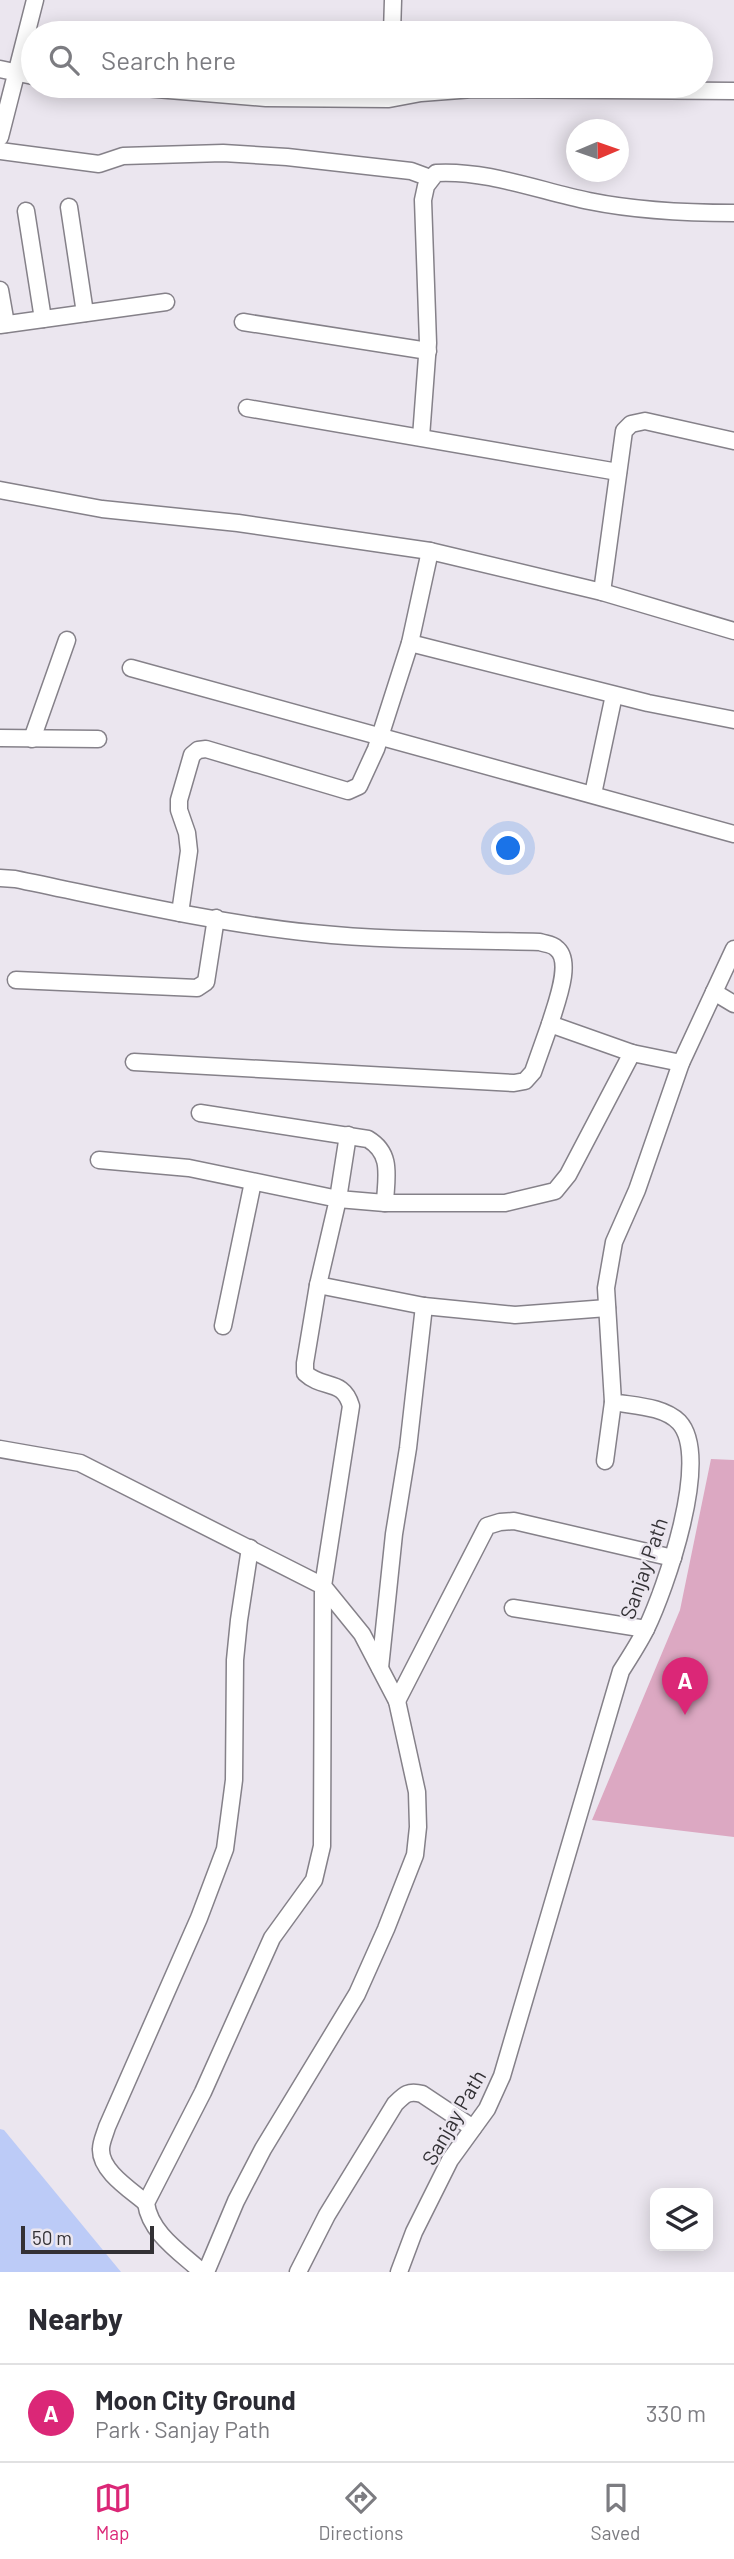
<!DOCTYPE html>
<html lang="en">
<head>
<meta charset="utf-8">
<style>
	:root { --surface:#fff; --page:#f7f7f7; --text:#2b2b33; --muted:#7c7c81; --line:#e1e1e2; --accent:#db2777 }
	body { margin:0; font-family:Barlow,sans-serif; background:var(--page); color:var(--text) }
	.controls { position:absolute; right:21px; bottom:21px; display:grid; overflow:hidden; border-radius:14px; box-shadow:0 4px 18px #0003 }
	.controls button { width:63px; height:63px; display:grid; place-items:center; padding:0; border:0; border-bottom:2px solid var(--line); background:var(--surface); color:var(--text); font:35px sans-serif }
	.compass { position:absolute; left:566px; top:119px; width:63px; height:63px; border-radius:50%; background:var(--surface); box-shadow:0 4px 18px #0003; rotate:88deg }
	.scale { position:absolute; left:21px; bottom:18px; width:133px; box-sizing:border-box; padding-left:7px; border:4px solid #333135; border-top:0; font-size:19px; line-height:24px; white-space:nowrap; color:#333135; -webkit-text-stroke:5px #ebe6ef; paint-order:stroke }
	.you { position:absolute; left:509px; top:849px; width:24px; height:24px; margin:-18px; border:5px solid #fff; border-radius:50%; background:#1a73e8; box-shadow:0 0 0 10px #1a73e833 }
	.badge { display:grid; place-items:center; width:46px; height:46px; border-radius:50%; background:var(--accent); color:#fff; font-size:23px; font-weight:700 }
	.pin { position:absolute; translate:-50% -58px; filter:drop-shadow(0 2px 4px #0008) }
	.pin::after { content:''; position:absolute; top:37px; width:24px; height:21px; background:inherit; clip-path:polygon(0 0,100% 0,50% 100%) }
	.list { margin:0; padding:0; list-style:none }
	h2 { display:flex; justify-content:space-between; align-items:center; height:91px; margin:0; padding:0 28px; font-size:30px }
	h2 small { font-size:23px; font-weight:400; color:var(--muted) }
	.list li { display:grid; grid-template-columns:46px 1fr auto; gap:21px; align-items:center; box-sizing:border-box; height:98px; padding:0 28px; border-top:2px solid var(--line) }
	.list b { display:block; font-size:26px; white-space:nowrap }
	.list p { margin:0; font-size:23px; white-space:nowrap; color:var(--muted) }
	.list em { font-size:23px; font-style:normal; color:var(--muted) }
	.icon { flex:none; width:38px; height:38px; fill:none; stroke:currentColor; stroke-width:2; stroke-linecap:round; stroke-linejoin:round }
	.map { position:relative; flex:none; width:734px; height:2272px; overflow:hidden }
	.search { position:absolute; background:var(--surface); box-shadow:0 4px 18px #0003; left:21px; right:21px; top:21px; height:77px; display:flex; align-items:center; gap:18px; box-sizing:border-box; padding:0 24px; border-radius:38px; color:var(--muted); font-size:26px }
	.sheet { height:189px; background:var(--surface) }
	nav { display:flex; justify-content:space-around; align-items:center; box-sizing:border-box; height:98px; border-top:2px solid var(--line); background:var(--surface); font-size:19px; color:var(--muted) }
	nav a { display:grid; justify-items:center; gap:4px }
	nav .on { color:var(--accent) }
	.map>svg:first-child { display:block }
</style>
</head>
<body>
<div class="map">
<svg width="734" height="2272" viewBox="0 0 734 2272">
	<rect width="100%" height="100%" fill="#ebe6ef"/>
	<path fill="#dca8c2" d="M711,1459l23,1v377l-142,-17 88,-210z"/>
	<path fill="#bccbf7" d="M0,2129l4,1 117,142h-121z"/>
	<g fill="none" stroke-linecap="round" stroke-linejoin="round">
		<g stroke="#858189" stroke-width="19">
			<g id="minor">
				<path d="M392,33l1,-33"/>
				<path d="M0,69l33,7"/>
				<path d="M120,86l146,12 123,1 32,-6 52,-4 261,2"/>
				<path d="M0,137l35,-137"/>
				<path d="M0,151l99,13 24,-8 100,-3 64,4 124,14 19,7"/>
				<path d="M69,207l16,106"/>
				<path d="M26,211l17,108"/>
				<path d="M0,290l6,34"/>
				<path d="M243,322l185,29"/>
				<path d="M0,325l166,-23"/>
				<path d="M247,408l371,64"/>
				<path d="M421,437l7,-94 -5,-143 3,-14 10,-13c51,-3 104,18 153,28 49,10 96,12 145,12"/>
				<path d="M0,490l102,19 136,14 192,28"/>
				<path d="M602,592l22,-161 7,-7 14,-3 89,20"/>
				<path d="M410,643l238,60 86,17"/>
				<path d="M131,668l603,166"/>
				<path d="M0,738l98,1"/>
				<path d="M32,739l35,-99"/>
				<path d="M593,794l21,-99"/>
				<path d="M0,878l15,1c98,20 197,44 297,54 76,8 152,7 228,9 5,2 12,2 16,6 18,13 -1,58 -6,76l82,29 49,10"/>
				<path d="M180,913l9,-62 -2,-18 -8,-23v-10l13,-45 6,-5 8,-1 142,42 11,-5 17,-37 34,-106 20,-92 172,41 132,39"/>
				<path d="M16,980l181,8 9,-6 10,-64"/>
				<path d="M714,992l20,12"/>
				<path d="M134,1062l380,21 11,-2 8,-9 17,-48"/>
				<path d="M200,1113l168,26c25,15 18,38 17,64h120l50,-12 13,-16 64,-122"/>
				<path d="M348,1135l-10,64 47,4"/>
				<path d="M99,1160l90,8 149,31 -20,86 106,21 91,9 92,-7"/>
				<path d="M318,1285l-13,78v10c18,17 38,5 46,33l-28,180 39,48 35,67 90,-175 13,-4 14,-1 159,37"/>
				<path d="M223,1326l30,-144"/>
				<path d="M0,1449l80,14 243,123 -1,260 -8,34 -42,58 -69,154 -57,111c4,30 34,49 56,69"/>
				<path d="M605,1461l8,-59"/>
				<path d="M513,1608l133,21"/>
				<path d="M380,1668l14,-134 14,-86 16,-142"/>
				<path d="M146,2203c-15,-13 -46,-32 -45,-54 0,-7 4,-15 6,-22l92,-209 26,-69 9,-69 1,-120 4,-40 11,-72"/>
				<path d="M206,2272l30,-71 27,-52 94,-155 29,-65 29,-74 3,-28 -1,-35 -20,-91"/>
				<path d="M298,2272l29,-57 68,-111c9,-9 13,-14 27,-10l51,34"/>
				<path d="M399,2272l15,-40 36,-72 37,-51 15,-33 119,-405c9,-14 18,-28 25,-42 19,-39 66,-172 33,-207 -16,-16 -45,-16 -66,-20l-7,-114 8,-46 23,-52 44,-127 53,-114"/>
			</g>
		</g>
		<use href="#minor" stroke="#fff" stroke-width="16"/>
	</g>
	<g text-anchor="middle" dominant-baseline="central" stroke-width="5" stroke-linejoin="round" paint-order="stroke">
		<g font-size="21" fill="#333135" stroke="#ebe6ef">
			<text transform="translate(643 1568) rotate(-71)">Sanjay Path</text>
			<text transform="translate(453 2117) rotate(-60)">Sanjay Path</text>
		</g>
	</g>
</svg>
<div class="controls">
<button><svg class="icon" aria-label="layers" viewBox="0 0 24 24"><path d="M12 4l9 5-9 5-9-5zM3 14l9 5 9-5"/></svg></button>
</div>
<svg class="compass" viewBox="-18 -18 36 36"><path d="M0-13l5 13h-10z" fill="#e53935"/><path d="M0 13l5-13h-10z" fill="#7c7c81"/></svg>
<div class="scale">50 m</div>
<div class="you"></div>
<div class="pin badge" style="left:685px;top:1715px">A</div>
<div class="search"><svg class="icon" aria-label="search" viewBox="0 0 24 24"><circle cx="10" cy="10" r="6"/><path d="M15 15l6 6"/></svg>Search here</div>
</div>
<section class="sheet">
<h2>Nearby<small></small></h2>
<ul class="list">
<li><span class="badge">A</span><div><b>Moon City Ground</b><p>Park · Sanjay Path</p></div><em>330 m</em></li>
</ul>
</section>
<nav>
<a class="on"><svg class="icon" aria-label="map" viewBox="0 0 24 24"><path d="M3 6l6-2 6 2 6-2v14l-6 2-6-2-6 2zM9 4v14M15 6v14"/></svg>Map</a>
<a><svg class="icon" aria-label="directions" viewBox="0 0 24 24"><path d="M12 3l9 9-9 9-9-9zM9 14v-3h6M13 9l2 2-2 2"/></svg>Directions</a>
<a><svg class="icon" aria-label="saved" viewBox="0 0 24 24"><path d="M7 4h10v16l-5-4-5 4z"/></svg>Saved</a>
</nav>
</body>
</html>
